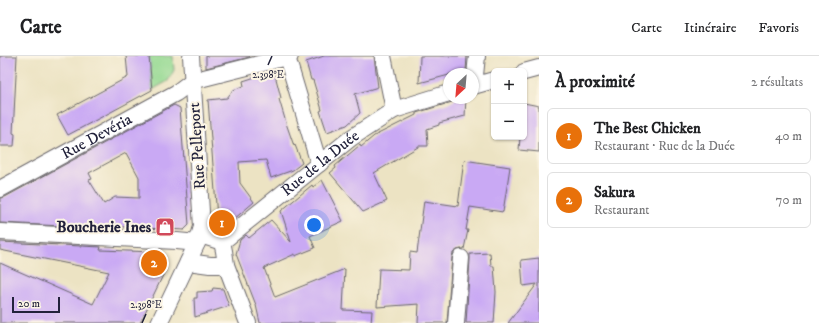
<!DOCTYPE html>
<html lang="fr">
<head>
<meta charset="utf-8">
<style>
	:root { --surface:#fff; --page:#f6f6f6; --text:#202124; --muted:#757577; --line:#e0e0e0; --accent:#db2777 }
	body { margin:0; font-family:"IM FELL DW Pica",serif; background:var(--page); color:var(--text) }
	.controls { position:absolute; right:12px; top:12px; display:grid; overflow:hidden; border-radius:6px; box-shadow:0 1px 3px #0004 }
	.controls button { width:36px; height:36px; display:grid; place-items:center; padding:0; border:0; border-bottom:1px solid var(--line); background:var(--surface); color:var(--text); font:20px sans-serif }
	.compass { position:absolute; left:443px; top:12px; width:36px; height:36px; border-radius:50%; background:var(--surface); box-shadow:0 1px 3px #0004; rotate:206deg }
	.scale { position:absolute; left:12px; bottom:10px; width:48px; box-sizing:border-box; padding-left:4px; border:2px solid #22223b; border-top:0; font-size:11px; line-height:14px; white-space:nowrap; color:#22223b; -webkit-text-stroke:3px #fcf5e5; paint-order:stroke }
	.you { position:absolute; left:314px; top:169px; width:14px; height:14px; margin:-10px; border:3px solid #fff; border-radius:50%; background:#1a73e8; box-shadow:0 0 0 6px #1a73e833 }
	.badge { display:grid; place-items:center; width:26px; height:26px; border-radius:50%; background:var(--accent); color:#fff; font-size:13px; font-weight:700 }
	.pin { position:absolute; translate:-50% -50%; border:2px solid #fff; box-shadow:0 1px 4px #0006 }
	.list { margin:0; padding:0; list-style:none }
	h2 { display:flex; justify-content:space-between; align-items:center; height:52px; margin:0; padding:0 16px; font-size:17px }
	h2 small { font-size:13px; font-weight:400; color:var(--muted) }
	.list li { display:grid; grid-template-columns:26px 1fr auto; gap:12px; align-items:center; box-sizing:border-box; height:56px; margin:0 8px 8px; padding:0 8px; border:1px solid var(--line); border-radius:6px }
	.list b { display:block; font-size:15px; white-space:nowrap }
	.list p { margin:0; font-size:13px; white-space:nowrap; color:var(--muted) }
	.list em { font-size:13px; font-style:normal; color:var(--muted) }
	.map { position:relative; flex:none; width:539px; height:267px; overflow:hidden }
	header { display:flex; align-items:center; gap:24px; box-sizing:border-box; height:56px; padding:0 20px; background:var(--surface); border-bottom:1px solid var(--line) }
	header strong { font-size:19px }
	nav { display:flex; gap:22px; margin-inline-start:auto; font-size:14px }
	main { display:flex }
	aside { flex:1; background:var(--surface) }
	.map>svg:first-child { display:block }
</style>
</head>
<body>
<header>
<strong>Carte</strong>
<nav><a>Carte</a><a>Itinéraire</a><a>Favoris</a></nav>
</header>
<main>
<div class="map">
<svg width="539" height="267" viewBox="0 0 539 267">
	<rect width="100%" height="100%" fill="#fcf5e5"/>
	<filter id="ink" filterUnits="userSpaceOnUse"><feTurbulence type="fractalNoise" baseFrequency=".025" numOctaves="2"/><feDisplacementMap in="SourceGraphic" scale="8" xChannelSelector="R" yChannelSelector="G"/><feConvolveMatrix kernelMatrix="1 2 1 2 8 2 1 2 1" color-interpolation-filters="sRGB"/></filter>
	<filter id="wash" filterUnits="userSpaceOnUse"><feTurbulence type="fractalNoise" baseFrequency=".012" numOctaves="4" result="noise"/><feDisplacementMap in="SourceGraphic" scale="16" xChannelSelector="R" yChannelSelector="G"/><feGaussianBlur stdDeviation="0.9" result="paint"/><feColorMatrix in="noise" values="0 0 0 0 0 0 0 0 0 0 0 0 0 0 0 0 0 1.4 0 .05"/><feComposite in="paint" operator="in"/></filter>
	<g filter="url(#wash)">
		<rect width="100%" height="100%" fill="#ece3c3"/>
		<path fill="#93d890" stroke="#5a7d66" d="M149,0h24l1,14 -6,11 -16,9z"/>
		<g id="blocks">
			<g fill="#c9a9f4" fill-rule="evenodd">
				<path d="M0,0h17l-4,77 2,1 -1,12h-14z"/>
				<path d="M126,0h23l3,34 -84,45 -11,-20 71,-38z"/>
				<path d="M206,0h43l1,1 -44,11z"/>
				<path d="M324,0h50l4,31 -23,7 5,19 -13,12 -20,7 -7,-21 2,-1 -9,-30h-2l-5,-18z"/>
				<path d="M420,0h47l-1,15 -12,3h-5v1l-30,8z"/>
				<path d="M274,15l7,27 -2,1 8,27 7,20 1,-1 7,18 -9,7 -22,8 -5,-18 -27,2 1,21 14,19 -34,29h-2l-10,-131 19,-2 6,-8 11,-4 -1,-5z"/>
				<path d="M457,42h9l-1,18 -26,7v2l-12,4 1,17h-10v1l-44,26 13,28 -24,11 -33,-39 6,-5 -1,-2 25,-21 1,2 13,-11 42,-21v-2l36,-11z"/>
				<path d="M524,47l15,3v46l-20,-2 1,-13h4z"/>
				<path d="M174,49l6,3 9,117 -5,5 -79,-4 -1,2 -104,-5v-25l5,-1zM126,97l13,24v21l-24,-1 -11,7 -15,-24 3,-1 -3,-6z"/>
				<path d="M464,104l46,7 -7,45 -33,-5 -4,23h2l-4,19h-3l-4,1 -4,3 -1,4 -5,66h-29l1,-19 -42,3 2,-38 30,1 1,-18 7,1 7,-52 34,5z"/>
				<path d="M322,124l21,41 -33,15 5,12 -20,8v-2l-31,14 11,29 70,-28 -2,41 29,1 -1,12h-111l-4,-18 -20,-51 4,-14 6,-5 3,3 22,-18 20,22 -10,-31 31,-26 1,2z"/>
				<path d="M0,186l101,5 -1,3 56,2 10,17 -26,54h-140v-60l93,41 16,-32 -109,-22z"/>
				<path d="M490,197l1,13h3l2,26 -2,31h-28l4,-64v-5z"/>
				<path d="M539,202v65h-31l29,-39 -14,2 -2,-26z"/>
				<path d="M213,232l10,1 6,17 -34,11 -1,-19h3v-6l15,-1z"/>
			</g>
		</g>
	</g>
	<g filter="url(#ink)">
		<use href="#blocks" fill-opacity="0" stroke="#69666b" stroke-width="1"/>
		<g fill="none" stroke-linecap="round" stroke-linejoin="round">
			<g stroke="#69666b" stroke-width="18">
				<g id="minor">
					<path d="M383,0l11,54"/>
					<path d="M287,1l32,107"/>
					<path d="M524,16l15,-4"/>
					<path d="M474,29l3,-29"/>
					<path d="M473,30l21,-6"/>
					<path id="s1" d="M0,133l176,-96 16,-12 98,-25"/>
					<path d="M0,176l177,9 20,2"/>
					<path id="s2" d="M200,179l22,7 129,-104 43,-28 55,-17"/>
					<path d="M222,186l2,9 2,14 22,58"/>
					<path d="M188,206l22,3h16"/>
					<path d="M159,267l38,-80 5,-16 -11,-171"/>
					<path d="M456,267l5,-65"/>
				</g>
			</g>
			<use href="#minor" stroke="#fff" stroke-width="16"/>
		</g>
	</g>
	<path fill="none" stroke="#22223b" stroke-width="1.5" d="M268,9l4,-9M142,267l4,-9"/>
	<defs>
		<g id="shop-square" transform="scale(1)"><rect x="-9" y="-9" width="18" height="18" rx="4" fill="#d1495b" stroke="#fcf5e5"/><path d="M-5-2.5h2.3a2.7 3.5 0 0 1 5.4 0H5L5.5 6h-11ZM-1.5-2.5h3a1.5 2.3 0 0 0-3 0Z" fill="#fff"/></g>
	</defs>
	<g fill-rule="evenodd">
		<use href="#shop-square" x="165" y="171"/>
	</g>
	<g text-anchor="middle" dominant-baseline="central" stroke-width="4" stroke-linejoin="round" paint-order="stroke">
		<g font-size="16" fill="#22223b" stroke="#fcf5e5">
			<text stroke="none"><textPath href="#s1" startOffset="110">Rue Devéria</textPath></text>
			<text transform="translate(197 90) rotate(-94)">Rue Pelleport</text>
			<text stroke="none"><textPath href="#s2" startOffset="149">Rue de la Duée</textPath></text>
		</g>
		<g font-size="16" font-weight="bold" fill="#22223b" stroke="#fcf5e5" text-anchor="end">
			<text x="151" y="171">Boucherie Ines</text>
		</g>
	</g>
	<g font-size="10" text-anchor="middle" fill="#22223b" stroke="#fcf5e5" stroke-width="4" stroke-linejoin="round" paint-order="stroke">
		<text x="268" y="22">2.398°E</text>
		<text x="146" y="252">2.398°E</text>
	</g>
</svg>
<div class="controls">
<button>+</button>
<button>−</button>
</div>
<svg class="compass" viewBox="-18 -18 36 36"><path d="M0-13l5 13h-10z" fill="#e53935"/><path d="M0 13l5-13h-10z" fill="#757577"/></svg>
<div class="scale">20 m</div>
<div class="you"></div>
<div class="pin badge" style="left:222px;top:167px;background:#e8710a">1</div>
<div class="pin badge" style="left:154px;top:207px;background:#e8710a">2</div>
</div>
<aside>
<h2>À proximité<small>2 résultats</small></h2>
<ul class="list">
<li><span class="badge" style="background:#e8710a">1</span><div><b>The Best Chicken</b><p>Restaurant · Rue de la Duée</p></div><em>40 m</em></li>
<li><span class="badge" style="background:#e8710a">2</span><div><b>Sakura</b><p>Restaurant</p></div><em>70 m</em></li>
</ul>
</aside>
</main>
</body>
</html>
